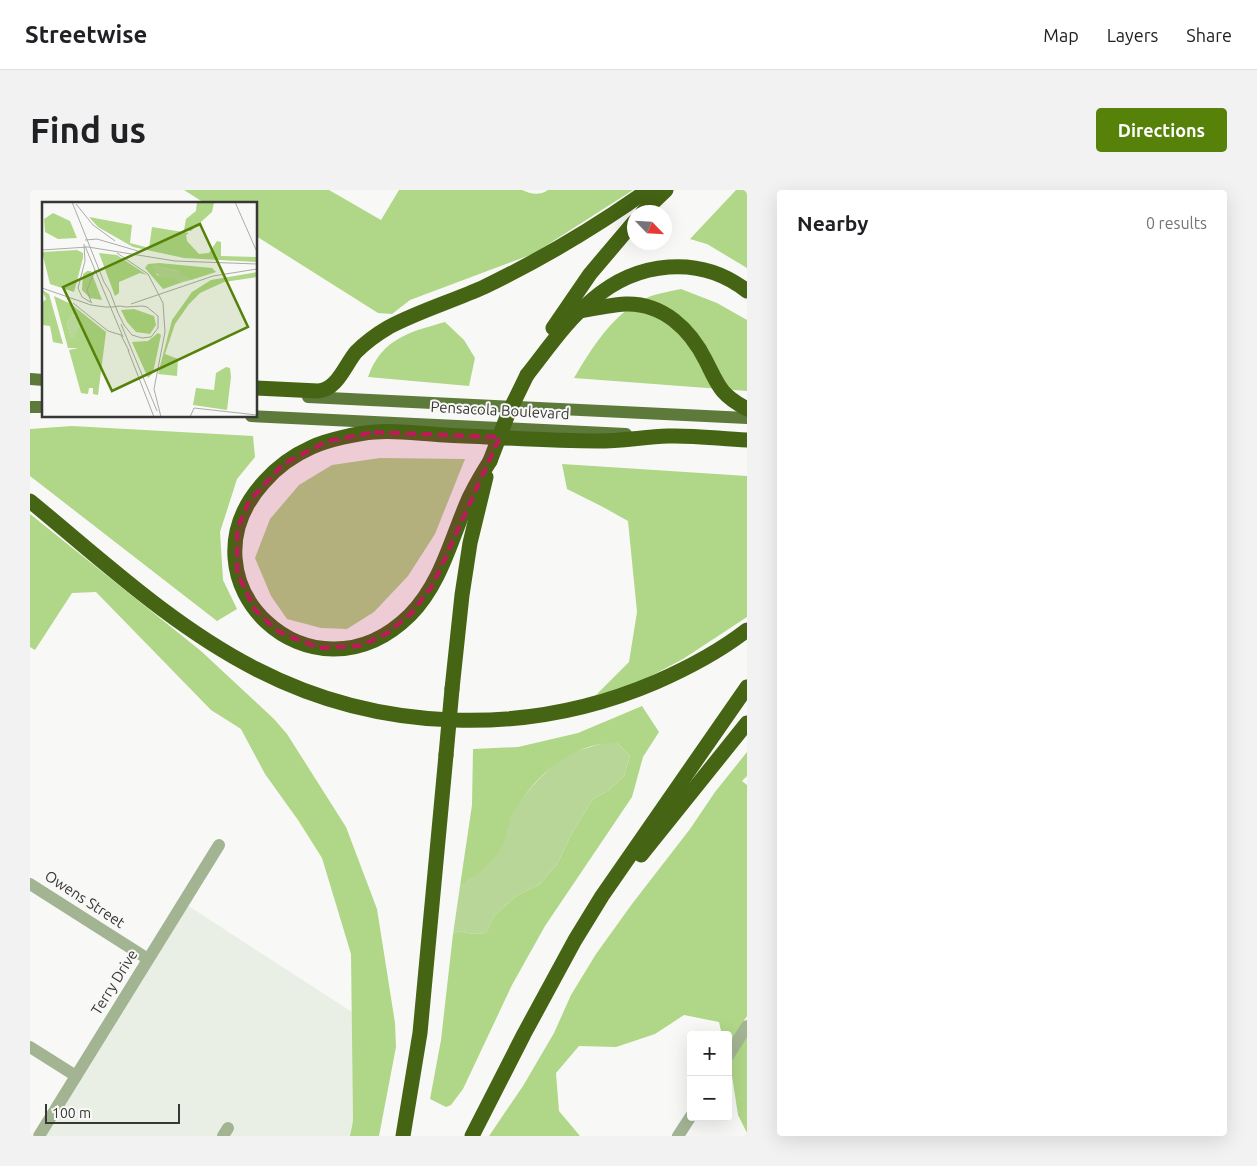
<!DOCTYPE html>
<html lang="en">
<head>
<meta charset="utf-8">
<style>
	:root { --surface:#fff; --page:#f2f2f2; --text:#202124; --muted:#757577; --line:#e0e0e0; --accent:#578209 }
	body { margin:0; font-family:Ubuntu,sans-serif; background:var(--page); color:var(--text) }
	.controls { position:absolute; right:15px; bottom:15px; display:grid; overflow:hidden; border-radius:5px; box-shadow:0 5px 20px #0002 }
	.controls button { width:45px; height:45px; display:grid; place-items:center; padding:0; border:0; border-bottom:1px solid var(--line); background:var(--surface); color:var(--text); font:25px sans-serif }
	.compass { position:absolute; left:597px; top:15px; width:45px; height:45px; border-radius:50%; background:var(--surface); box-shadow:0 5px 20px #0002; rotate:115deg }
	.scale { position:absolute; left:15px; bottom:12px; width:135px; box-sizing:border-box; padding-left:5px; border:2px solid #373736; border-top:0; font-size:14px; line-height:18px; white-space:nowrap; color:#373736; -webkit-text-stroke:4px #f8f9f6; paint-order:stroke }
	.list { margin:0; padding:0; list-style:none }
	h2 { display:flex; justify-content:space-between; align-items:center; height:65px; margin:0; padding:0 20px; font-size:21px }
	h2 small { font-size:16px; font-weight:400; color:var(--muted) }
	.map { position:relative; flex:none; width:717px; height:946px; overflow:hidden; border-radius:5px }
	header { display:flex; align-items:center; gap:30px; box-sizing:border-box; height:70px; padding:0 25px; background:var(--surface); border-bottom:1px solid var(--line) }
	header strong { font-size:24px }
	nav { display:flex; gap:28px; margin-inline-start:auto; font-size:18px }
	.intro { display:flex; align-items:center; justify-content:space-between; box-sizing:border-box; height:120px; padding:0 30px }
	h1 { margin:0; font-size:35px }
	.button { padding:12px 22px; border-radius:5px; background:var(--accent); color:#fff; font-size:18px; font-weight:700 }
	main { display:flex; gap:30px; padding:0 30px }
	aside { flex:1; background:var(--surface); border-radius:5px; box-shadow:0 5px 20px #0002 }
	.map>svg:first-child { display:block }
</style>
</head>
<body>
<header>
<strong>Streetwise</strong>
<nav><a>Map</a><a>Layers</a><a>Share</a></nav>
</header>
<div class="intro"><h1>Find us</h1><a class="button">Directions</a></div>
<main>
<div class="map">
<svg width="717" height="946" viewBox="0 0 717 946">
	<rect width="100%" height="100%" fill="#f8f9f6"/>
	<path fill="#eaefe5" d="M157,715l165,107 1,109 -3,15h-305z"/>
	<path fill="#b8d698" d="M574,553h13l13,13 -6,20 -15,14 -16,9 -20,32 -16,33 -17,20 -24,12 -22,20 -8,17 -12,1 -17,-3 -4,3 7,-48c29,-16 39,-44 53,-73 8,-17 41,-52 58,-60 11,-4 22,-7 33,-10z"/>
	<g fill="#b0d687">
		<path d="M154,0h145l52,30 18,-30h123c9,4 17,6 26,0h85l-100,64 -123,46 -18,14 -14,-1 -122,-77v-32h-50z"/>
		<path d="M706,0h11v78l-40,-24 -17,-5z"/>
		<path d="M651,99l36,14 30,17v71l-173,-13c19,-32 41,-68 77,-82 9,-3 20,-5 30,-7z"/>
		<path d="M415,132l19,18 11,18 -6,28 -101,-9c14,-39 42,-45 77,-55z"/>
		<path d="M42,236l181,10 2,21 -18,22 -17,53 3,48 14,29 -20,12 -187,-145v-47z"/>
		<path d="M350,268l85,1 -30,75 -27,42 -34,36 -27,17 -26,-1 -34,-9 -16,-23 -16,-38 15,-39 29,-34 33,-20z"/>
		<path d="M532,274l185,12v141l-64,42 -53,28 -34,8 33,-33 8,-50 -9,-91 -25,-14 -36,-18z"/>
		<path d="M0,324l171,137 73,68 13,15 59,93 31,82 18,114 1,24 -17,89h-29l3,-15 -2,-167 -29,-96 -24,-38 -33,-46 -24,-45 -30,-19 -115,-118 -24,1 -37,57 -5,-3z"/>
		<path d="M612,516l17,26 -16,25 -11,40 -87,129 -33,59 -49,104 -12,16 -5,2 -16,-8 11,-59 12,-106 4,-3 17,3 12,-1 8,-17 22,-20 24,-12 17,-20 16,-33 20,-32 16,-9 15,-14 6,-20 -13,-13c-43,-2 -83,33 -103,69 -6,9 -7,22 -11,32 -4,13 -31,36 -43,42l12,-81 1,-56 45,-2 60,-14z"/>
		<path d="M717,562v24l-5,5 5,4v231l-19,30v-11h-6l-3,-13 -35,-7 -29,19 -39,13 -37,-1 -23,27 3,38 21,25h-91l34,-50 31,-53 17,-38 25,-41 36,-50 58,-75 25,-37z"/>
		<path d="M717,846v97l-9,-18 -8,-52z"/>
	</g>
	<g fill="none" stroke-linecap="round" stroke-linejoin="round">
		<g stroke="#a3b493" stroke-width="12">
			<path d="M0,694l118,75"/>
			<path d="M0,857l46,29"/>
			<path d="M698,866l19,-30"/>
			<path d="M9,946l180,-291"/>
			<path d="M193,946l5,-8"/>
			<path d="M648,946l13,-20"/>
		</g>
		<g stroke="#5d7a3b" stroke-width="12">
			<path d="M0,189l14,1"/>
			<path d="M278,207l439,21"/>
			<path d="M0,217h14"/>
			<path d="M221,226l375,18"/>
		</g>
		<g stroke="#456414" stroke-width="15">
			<path d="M613,22l23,-22"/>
			<path d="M550,121c15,-3 30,-6 46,-7 37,-1 64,25 80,57 13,26 14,33 41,48"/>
			<path d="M523,138l37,-54 44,-52"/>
			<path d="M497,185c20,-25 39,-54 65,-75 45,-39 108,-46 155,-9"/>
			<path d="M226,198l62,3c19,-1 27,-26 38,-39 10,-10 21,-18 33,-25 30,-16 64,-26 95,-40 58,-28 112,-60 164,-97"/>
			<path d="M460,271c-7,11 -14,23 -20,35 -18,39 -28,87 -60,119 -98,97 -236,-34 -146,-133 13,-15 30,-27 48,-35 15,-7 46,-14 63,-15 22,-2 46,2 69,3 51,2 103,6 154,6 23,0 46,-4 70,-5 26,-1 53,3 79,4"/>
			<path d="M0,311c72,59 142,125 226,168 124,64 272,68 400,13 32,-14 64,-31 91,-52"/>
			<path d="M422,499l10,-94 8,-52 16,-66"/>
			<path d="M611,665l106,-132"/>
			<path d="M373,946l17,-103 26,-278"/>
			<path d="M442,946l52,-102 51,-94 27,-44 145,-209"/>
		</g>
		<g stroke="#456414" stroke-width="15">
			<path d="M460,271l18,-47 19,-39"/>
			<path d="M416,565l6,-66"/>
		</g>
	</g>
	<path fill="#c2185b" fill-opacity="0.2" stroke="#c2185b" stroke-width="4" stroke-dasharray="10 6" stroke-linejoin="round" d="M344,242l126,5 -67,148 -21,28 -24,20 -27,13 -42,2 -41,-16 -23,-22 -18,-37v-44l12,-28 34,-37 44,-23z"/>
	<g text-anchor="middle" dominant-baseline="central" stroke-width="4" stroke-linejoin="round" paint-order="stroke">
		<g font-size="15" fill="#373736" stroke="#f8f9f6">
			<text transform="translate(470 220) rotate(3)">Pensacola Boulevard</text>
			<text transform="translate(55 709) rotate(33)">Owens Street</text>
			<text transform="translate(84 792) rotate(-58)">Terry Drive</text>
		</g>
	</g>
	<g transform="translate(12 12)">
		<rect width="215" height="215" fill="#f8f9f6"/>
		<path d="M111,64l25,5 10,4 3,5 -8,2 -20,-4 -10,-7zM31,113l5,2 1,8 -3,12 -5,2 -4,-17z" fill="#b8d698"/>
		<path d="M155,0l17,1 -2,9 -21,19 -7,-1 2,-11 10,-8zM11,11l17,8 7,17 -19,1 -13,-7 -1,-13zM47,15l43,8 -2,18 19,5 3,-21 37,6 -3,2 1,6 12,13 10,-1 8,-12 4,1v14l36,1v5l-73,-4 -51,-11 -35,-20zM35,48l6,3v5l-9,34 -24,-8 -8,-32zM57,51l18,2 30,20 -7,-2 -21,9v11l-4,3zM117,61l53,5 4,4 -25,8 -13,-9 -25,-5 4,9 26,7 -20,7 -18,-21 3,-4zM45,69h4l11,29 -12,-2 -8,-8 1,-16zM215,70v5l-33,5 -24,11 -11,11 -14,20 -10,30 13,5 -1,17 -19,-2 14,-54 20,-28 19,-12zM0,88l7,4 14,50 -10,-2 -3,-16 -8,-1v-22l4,-4zM12,94l17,8 35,28 -8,63 -5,-1v-6h-4l-1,6 -7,-1 -12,-43 9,-2h-10zM31,113l5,2 1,8 -4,12 -4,1 -4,-16zM92,107l20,7 2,9 -6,9 -14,-2 -9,-10 -6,-12zM116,131l3,2 -8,38 -5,5 -16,-36 16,-1zM184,165l4,1 1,9 -4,33 -34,-5 3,-17 18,2 2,-17z" fill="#b0d687" fill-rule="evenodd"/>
		<path fill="none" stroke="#ababa9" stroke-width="1" d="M193,0l22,50M34,2l17,21 22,16M43,38l12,-1 41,12M42,42l1,17 -7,27 4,9 10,6M43,44l38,91M0,48l46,-3 87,14 82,3M75,51l31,21 15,29 2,29 -11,57 7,28M0,86l49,17 14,2h7l8,-1 6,1 16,-1 5,1 11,9v12l-7,9 -9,1 -10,-3 -8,-10 -6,-12 -8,-21 -6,-10 -32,-80M49,100l-4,-12 8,-20M31,101l35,28 13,4 8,16M89,102l82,-28 44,-7M79,122l36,87M86,148l26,67M148,215l4,-9 63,7"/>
		<path fill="#578209" fill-opacity="0.15" stroke="#578209" stroke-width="2.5" d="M158,22l48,103 -136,64 -49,-104z"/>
		<rect width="215" height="215" fill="none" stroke="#373736" stroke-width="2.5"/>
	</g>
</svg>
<div class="controls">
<button>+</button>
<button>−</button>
</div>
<svg class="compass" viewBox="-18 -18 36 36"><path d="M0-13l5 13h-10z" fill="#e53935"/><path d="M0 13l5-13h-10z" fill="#757577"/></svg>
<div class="scale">100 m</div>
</div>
<aside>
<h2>Nearby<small>0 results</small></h2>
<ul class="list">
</ul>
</aside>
</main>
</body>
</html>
